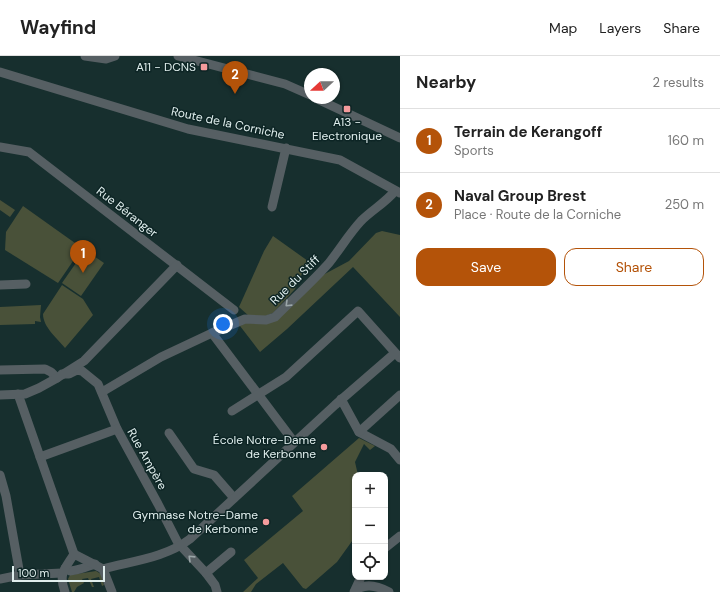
<!DOCTYPE html>
<html lang="en">
<head>
<meta charset="utf-8">
<style>
	:root { --surface:#fff; --page:#f6f6f6; --text:#222; --muted:#767676; --line:#e0e0e0; --accent:#b45309 }
	body { margin:0; font-family:"DM Sans",sans-serif; background:var(--page); color:var(--text) }
	.controls { position:absolute; right:12px; bottom:12px; display:grid; overflow:hidden; border-radius:8px; box-shadow:0 1px 3px #0004 }
	.controls button { width:36px; height:36px; display:grid; place-items:center; padding:0; border:0; border-bottom:1px solid var(--line); background:var(--surface); color:var(--text); font:20px sans-serif }
	.compass { position:absolute; left:304px; top:12px; width:36px; height:36px; border-radius:50%; background:var(--surface); box-shadow:0 1px 3px #0004; rotate:249deg }
	.scale { position:absolute; left:12px; bottom:10px; width:93px; box-sizing:border-box; padding-left:4px; border:2px solid #e0eeed; border-top:0; font-size:11px; line-height:14px; white-space:nowrap; color:#e0eeed; -webkit-text-stroke:3px #0d2525; paint-order:stroke }
	.you { position:absolute; left:223px; top:268px; width:14px; height:14px; margin:-10px; border:3px solid #fff; border-radius:50%; background:#1a73e8; box-shadow:0 0 0 6px #1a73e833 }
	.badge { display:grid; place-items:center; width:26px; height:26px; border-radius:50%; background:var(--accent); color:#fff; font-size:13px; font-weight:700 }
	.pin { position:absolute; translate:-50% -33px; filter:drop-shadow(0 1px 2px #0008) }
	.pin::after { content:''; position:absolute; top:21px; width:14px; height:12px; background:inherit; clip-path:polygon(0 0,100% 0,50% 100%) }
	.list { margin:0; padding:0; list-style:none }
	h2 { display:flex; justify-content:space-between; align-items:center; height:52px; margin:0; padding:0 16px; font-size:17px }
	h2 small { font-size:13px; font-weight:400; color:var(--muted) }
	.list li { display:grid; grid-template-columns:26px 1fr auto; gap:12px; align-items:center; box-sizing:border-box; height:64px; padding:0 16px; border-top:1px solid var(--line) }
	.list b { display:block; font-size:15px; white-space:nowrap }
	.list p { margin:0; font-size:13px; white-space:nowrap; color:var(--muted) }
	.list em { font-size:13px; font-style:normal; color:var(--muted) }
	.actions { display:flex; gap:8px; padding:12px 16px }
	.actions a { flex:1; padding:9px 0; border:1px solid var(--accent); border-radius:12px; text-align:center; font-size:14px; color:var(--accent) }
	.actions .main { background:var(--accent); color:#fff }
	.icon { flex:none; width:22px; height:22px; fill:none; stroke:currentColor; stroke-width:2; stroke-linecap:round; stroke-linejoin:round }
	.map { position:relative; flex:none; width:400px; height:536px; overflow:hidden }
	header { display:flex; align-items:center; gap:24px; box-sizing:border-box; height:56px; padding:0 20px; background:var(--surface); border-bottom:1px solid var(--line) }
	header strong { font-size:19px }
	nav { display:flex; gap:22px; margin-inline-start:auto; font-size:14px }
	main { display:flex }
	aside { flex:1; background:var(--surface) }
	.map>svg:first-child { display:block }
</style>
</head>
<body>
<header>
<strong>Wayfind</strong>
<nav><a>Map</a><a>Layers</a><a>Share</a></nav>
</header>
<main>
<div class="map">
<svg width="400" height="536" viewBox="0 0 400 536">
	<rect width="100%" height="100%" fill="#172f2e"/>
	<g fill="#495139">
		<path d="M0,144l15,10 -5,7 -10,-7z"/>
		<path d="M23,150l59,42 -24,35 -53,-33 1,-18z"/>
		<path d="M382,175l18,4v82l-47,-50 -66,62 -27,23 -20,-26 5,-3 20,-1 56,-46 28,-15 27,-28z"/>
		<path d="M273,180l35,25 -13,28 -22,24 -10,4h-13l-11,-10 25,-56z"/>
		<path d="M85,194l19,13 -23,33 -19,-13z"/>
		<path d="M62,229l21,14 10,16 -28,33c-8,-10 -22,-21 -22,-34z"/>
		<path d="M41,249l-1,12 1,5 -6,-1v3l-35,1v-18z"/>
		<path d="M359,382l16,8 -5,4 -6,-6 -9,18 3,13h-3v62l-18,25 -31,27 -3,-1 -20,-25 -27,21 -5,8h-8l15,-14 -14,-18 59,-49 -11,-15z"/>
		<path d="M96,515l5,3 3,11 -2,1 -3,-9 -8,2 3,8h-2l-4,-9 -6,1 2,4 -7,4 -3,5h-2l-4,-13 2,-4z"/>
	</g>
	<g fill="none" stroke-linecap="round" stroke-linejoin="round">
		<g stroke="#565f63" stroke-width="9">
			<path d="M85,0l21,3 9,-3"/>
			<path d="M178,0l107,28 25,11"/>
			<path d="M0,16l188,57 152,31 60,33"/>
			<path d="M315,42l85,40"/>
			<path d="M0,91l29,5 205,158"/>
			<path d="M272,151l14,-59"/>
			<path d="M0,229l26,-1"/>
			<path d="M212,277l82,109"/>
			<path d="M0,314l45,-1 6,3 6,6"/>
			<path d="M62,318h7l8,-4 5,1 16,13 19,45 41,75 20,39 28,30 9,12 2,7"/>
			<path d="M102,336l59,-35 51,-24 33,-14 21,1 9,-3c18,-18 37,-35 54,-54 11,-14 20,-29 32,-42 11,-11 24,-18 34,-30"/>
			<path d="M18,338l56,160"/>
			<path d="M0,339l25,-1 14,-6 18,-10 27,-17 93,-96"/>
			<path d="M341,343l18,33 32,17 9,11"/>
			<path d="M232,355l54,-34 72,-66 42,47"/>
			<path d="M359,376l41,-37"/>
			<path d="M169,377l25,36 20,6 20,23"/>
			<path d="M40,401l77,-28"/>
			<path d="M0,419l6,21 14,79"/>
			<path d="M385,492l15,-12"/>
			<path d="M65,512l5,3c10,-1 16,-4 25,-7"/>
			<path d="M103,513l9,23"/>
			<path d="M206,517l25,-21"/>
			<path d="M0,523l20,-4 42,-2"/>
			<path d="M355,534l6,-13"/>
			<path d="M65,536c-7,-19 0,-23 9,-38l29,15c29,-8 62,-11 87,-30l145,-134 60,-52"/>
			<path d="M354,536c10,-10 24,-6 35,0"/>
		</g>
	</g>
	<defs><path id="oneway-chevron" d="M-2-3.5L2.5 0L-2 3.5" fill="none" stroke-width="1.6" stroke-linecap="round" stroke-linejoin="round"/></defs>
	<g stroke="#9ba6a8">
		<use href="#oneway-chevron" transform="translate(288 248) rotate(136)"/>
		<use href="#oneway-chevron" transform="translate(191 502) rotate(-136)"/>
	</g>
	<g fill="#f59b9c" stroke="#0d2525" stroke-width="1.5">
		<rect x="200" y="7" width="8" height="8" rx="2"/>
		<rect x="343" y="49" width="8" height="8" rx="2"/>
		<circle cx="324" cy="391" r="4"/>
		<circle cx="266" cy="466" r="4"/>
	</g>
	<g text-anchor="middle" dominant-baseline="central" stroke-width="3" stroke-linejoin="round" paint-order="stroke">
		<g font-size="12" fill="#e0eeed" stroke="#0d2525" text-anchor="end">
			<text x="196" y="11">A11 - DCNS</text>
			<text x="347" y="66" text-anchor="middle">A13 -<tspan x="347" dy="14">Electronique</tspan></text>
			<text x="316" y="384">École Notre-Dame<tspan x="316" dy="14">de Kerbonne</tspan></text>
			<text x="258" y="459">Gymnase Notre-Dame<tspan x="258" dy="14">de Kerbonne</tspan></text>
		</g>
		<g font-size="12" fill="#e0eeed" stroke="#0d2525">
			<text transform="translate(228 67) rotate(12)">Route de la Corniche</text>
			<text transform="translate(127 156) rotate(38)">Rue Béranger</text>
			<text transform="translate(295 224) rotate(-45)">Rue du Stiff</text>
			<text transform="translate(147 403) rotate(61)">Rue Ampère</text>
		</g>
	</g>
</svg>
<div class="controls">
<button>+</button>
<button>−</button>
<button><svg class="icon" aria-label="locate" viewBox="0 0 24 24"><circle cx="12" cy="12" r="6"/><path d="M12 2v4M12 18v4M2 12h4M18 12h4"/></svg></button>
</div>
<svg class="compass" viewBox="-18 -18 36 36"><path d="M0-13l5 13h-10z" fill="#e53935"/><path d="M0 13l5-13h-10z" fill="#767676"/></svg>
<div class="scale">100 m</div>
<div class="you"></div>
<div class="pin badge" style="left:83px;top:217px">1</div>
<div class="pin badge" style="left:235px;top:38px">2</div>
</div>
<aside>
<h2>Nearby<small>2 results</small></h2>
<ul class="list">
<li><span class="badge">1</span><div><b>Terrain de Kerangoff</b><p>Sports</p></div><em>160 m</em></li>
<li><span class="badge">2</span><div><b>Naval Group Brest</b><p>Place · Route de la Corniche</p></div><em>250 m</em></li>
</ul>
<div class="actions"><a class="main">Save</a><a>Share</a></div>
</aside>
</main>
</body>
</html>
